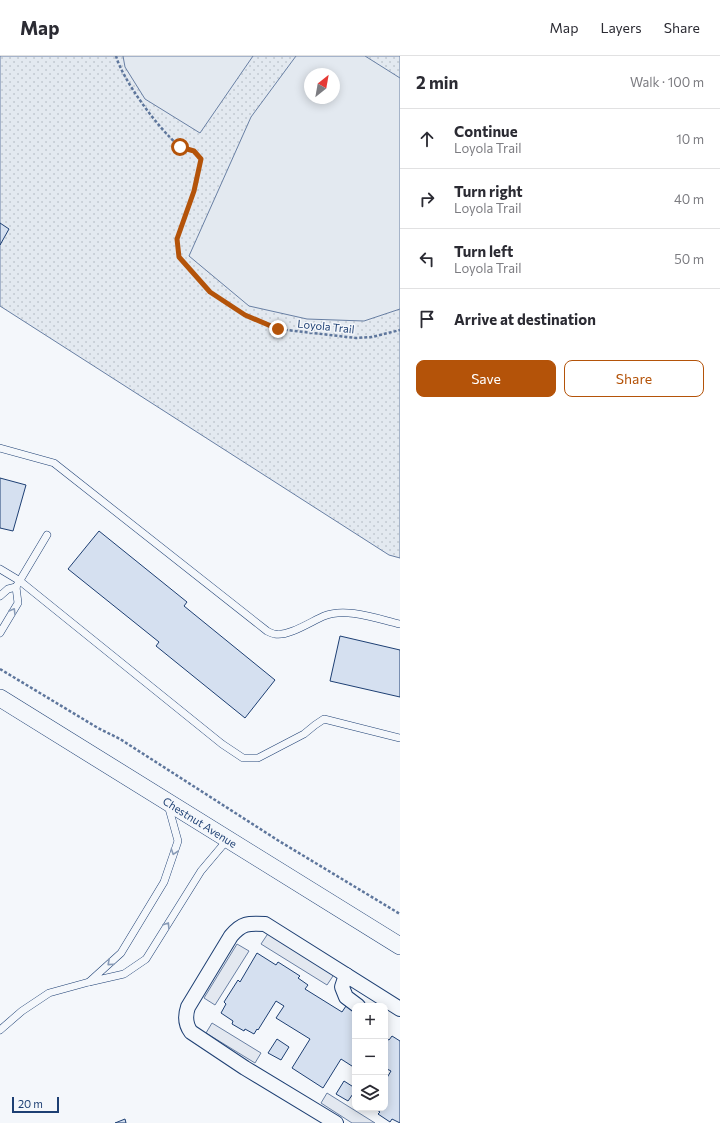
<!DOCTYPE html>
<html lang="en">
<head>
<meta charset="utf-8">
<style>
	:root { --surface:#fff; --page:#f2f2f3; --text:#2b2b33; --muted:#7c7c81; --line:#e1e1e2; --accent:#b45309 }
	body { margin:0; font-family:Commissioner,sans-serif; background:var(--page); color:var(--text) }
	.controls { position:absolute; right:12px; bottom:12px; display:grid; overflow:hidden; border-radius:8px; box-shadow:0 2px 10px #0003 }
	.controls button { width:36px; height:36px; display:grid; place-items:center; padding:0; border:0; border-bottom:1px solid var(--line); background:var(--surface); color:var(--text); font:20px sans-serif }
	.compass { position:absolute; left:304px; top:12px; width:36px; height:36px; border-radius:50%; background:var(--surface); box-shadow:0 2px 10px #0003; rotate:31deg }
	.scale { position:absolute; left:12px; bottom:10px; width:47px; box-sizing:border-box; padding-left:4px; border:2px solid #1d3f73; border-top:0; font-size:11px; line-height:14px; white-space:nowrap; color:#1d3f73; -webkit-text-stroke:3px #f4f7fb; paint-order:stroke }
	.stop { position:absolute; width:12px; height:12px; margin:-9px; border:3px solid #b45309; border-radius:50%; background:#fff }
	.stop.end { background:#b45309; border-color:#fff; box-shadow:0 1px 4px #0008 }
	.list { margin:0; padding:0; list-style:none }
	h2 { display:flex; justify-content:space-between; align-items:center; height:52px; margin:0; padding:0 16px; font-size:17px }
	h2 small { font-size:13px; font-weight:400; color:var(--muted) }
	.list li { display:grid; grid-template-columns:26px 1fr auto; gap:12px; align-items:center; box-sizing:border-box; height:60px; padding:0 16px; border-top:1px solid var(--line) }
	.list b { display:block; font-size:15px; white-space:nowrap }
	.list p { margin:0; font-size:13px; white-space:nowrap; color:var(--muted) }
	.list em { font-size:13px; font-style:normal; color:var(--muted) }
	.actions { display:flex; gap:8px; padding:12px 16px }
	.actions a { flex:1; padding:9px 0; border:1px solid var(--accent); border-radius:8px; text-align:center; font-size:14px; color:var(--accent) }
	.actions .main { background:var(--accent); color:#fff }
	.icon { flex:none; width:22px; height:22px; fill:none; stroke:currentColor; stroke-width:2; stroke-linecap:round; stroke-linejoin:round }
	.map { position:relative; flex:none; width:400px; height:1067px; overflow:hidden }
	header { display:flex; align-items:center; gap:24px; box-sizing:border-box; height:56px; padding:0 20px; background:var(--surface); border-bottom:1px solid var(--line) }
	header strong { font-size:19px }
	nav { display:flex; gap:22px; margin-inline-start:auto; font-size:14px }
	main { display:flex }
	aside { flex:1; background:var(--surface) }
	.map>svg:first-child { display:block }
</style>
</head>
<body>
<header>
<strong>Map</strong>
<nav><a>Map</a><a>Layers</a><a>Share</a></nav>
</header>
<main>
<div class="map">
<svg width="400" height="1067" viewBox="0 0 400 1067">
	<defs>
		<pattern id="park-dots" width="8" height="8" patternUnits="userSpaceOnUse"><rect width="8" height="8" fill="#e3e9f0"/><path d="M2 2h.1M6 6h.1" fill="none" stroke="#c2c9d1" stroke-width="1.8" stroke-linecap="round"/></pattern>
	</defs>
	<rect width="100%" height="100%" fill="#f4f7fb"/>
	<path fill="url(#park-dots)" stroke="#687fa3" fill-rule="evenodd" d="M0,0h400v502l-11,-3 -389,-249zM310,18h24v24h-24z"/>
	<g fill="#e3e9f0" stroke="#687fa3" fill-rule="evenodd">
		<path d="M123,0h130l-53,77 -55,-34 -20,-32z"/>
		<path d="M296,0h69l35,22v231l-36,12 -57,-2 -58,-13 -60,-50 62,-139zM310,18h24v24h-24z"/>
	</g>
	<g fill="#e3e8f0" stroke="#687fa3">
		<path d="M269,876l66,41 -8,12 -66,-41z"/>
		<path d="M237,888l12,7 -34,54 -11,-7z"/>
		<path d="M212,967l49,30 -6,10 -49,-30z"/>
		<path d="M327,1037l48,30h-23l-31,-20z"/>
	</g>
	<g fill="#d5e0f0" stroke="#1d3f73">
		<path d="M0,167l9,6 -9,16z"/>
		<path d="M0,422l26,7 -13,46 -13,-3z"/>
		<path d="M99,475l88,71 -3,4 91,74 -30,38 -89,-72 3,-4 -91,-73z"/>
		<path d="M340,580l60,14v47l-70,-16z"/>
		<path d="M257,897l19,12 2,-3 22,14 -2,2 10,7 -3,4 37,23 4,-6 9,5v57l-14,-9 -18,29 -31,-20 18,-29 -34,-21 8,-12 -8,-5 -18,29 -1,-1 -3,5 -9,-5 -1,2 -12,-7 1,-3 -12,-8 5,-9 -2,-2 14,-22 2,2z"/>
		<path d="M392,980l8,5v82l-8,-4 -2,3 -12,-8 2,-2 -6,-4h11v-27l6,-10 -6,-3v-30l4,2z"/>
		<path d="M277,983l12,8 -8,13 -13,-7z"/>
		<path d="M344,1025l11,7v3l-7,10 -12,-7z"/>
		<path d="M125,1063l1,4h-11z"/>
	</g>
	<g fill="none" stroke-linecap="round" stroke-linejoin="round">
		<g stroke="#1d3f73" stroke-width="8">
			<g id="service">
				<path d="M0,392l54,15 213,168c2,1 6,3 8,3 13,3 37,-13 49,-18 22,-9 54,3 76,8"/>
				<path d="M0,513l20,12 202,163 21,14h15l46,-24 11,-9 9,-6 76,19"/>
				<path d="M0,540l8,-7 8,-2"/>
				<path d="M0,577l18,-30 -2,-16 31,-52"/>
				<path d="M168,749l10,36 -14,41 -43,71 -32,29 35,-8 22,-15 55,-88 27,-32"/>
				<path d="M0,974l22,-19 27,-18 40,-11"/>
			</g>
		</g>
		<g stroke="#1d3f73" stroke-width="16">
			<g id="minor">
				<path d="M346,919l-4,12 4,10 12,9"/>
				<path d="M336,1067l-91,-55 -54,-36c-6,-8 -6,-16 -3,-25l43,-71c11,-13 17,-13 34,-12l135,85"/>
			</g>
		</g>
		<g stroke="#1d3f73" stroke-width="18">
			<path id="tertiary" d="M0,642l400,248"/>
		</g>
		<g stroke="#5e769c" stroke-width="2.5" stroke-dasharray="3 2" stroke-linecap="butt">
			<path d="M116,0c7,25 43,73 62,89 4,4 10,4 15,6 3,1 6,5 8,8l-7,32 -17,48 2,18 32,35 34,23 33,14 78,9 16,-1 28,-7"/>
			<path d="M0,613l98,59 22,11 159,102 121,73"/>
		</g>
		<use href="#service" stroke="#f4f7fb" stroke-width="7"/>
		<use href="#minor" stroke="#f4f7fb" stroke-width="14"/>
		<use href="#tertiary" stroke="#f4f7fb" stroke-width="17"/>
	</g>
	<defs><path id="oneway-chevron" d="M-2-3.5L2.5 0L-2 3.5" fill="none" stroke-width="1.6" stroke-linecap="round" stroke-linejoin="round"/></defs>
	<g stroke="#889bb7">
		<use href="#oneway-chevron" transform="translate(13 555) rotate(-59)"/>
		<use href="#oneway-chevron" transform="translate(174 796) rotate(109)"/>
		<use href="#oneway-chevron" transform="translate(167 869) rotate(-58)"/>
		<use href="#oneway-chevron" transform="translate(110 907) rotate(138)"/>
	</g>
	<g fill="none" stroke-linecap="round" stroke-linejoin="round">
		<path stroke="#b45309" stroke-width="5" d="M180,91l14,4 7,8 -7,32 -17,48 2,18 31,35 35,23 33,14"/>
	</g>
	<g text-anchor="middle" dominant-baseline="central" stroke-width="3" stroke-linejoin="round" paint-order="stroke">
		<g font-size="11" fill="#1d3f73" stroke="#f4f7fb">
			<text transform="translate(326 270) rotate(6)">Loyola Trail</text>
			<text transform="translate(200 766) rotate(32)">Chestnut Avenue</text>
		</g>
	</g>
</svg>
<div class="controls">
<button>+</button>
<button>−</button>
<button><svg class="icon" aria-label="layers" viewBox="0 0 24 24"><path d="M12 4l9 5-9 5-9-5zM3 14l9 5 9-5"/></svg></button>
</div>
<svg class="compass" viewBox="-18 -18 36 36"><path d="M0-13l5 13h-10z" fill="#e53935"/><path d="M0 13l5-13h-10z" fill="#7c7c81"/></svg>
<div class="scale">20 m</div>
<div class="stop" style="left:180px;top:91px"></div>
<div class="stop end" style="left:278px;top:273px"></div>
</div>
<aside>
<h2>2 min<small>Walk · 100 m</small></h2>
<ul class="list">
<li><svg class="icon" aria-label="ahead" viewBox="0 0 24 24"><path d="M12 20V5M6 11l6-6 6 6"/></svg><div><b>Continue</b><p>Loyola Trail</p></div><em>10 m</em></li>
<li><svg class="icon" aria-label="right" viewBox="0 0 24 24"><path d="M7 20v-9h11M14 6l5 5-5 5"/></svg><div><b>Turn right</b><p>Loyola Trail</p></div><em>40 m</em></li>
<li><svg class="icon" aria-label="left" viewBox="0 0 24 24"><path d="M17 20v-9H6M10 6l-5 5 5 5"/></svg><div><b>Turn left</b><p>Loyola Trail</p></div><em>50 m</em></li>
<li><svg class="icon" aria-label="arrive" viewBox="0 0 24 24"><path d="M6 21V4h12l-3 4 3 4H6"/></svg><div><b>Arrive at destination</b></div></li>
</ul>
<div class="actions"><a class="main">Save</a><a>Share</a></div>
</aside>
</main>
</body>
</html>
